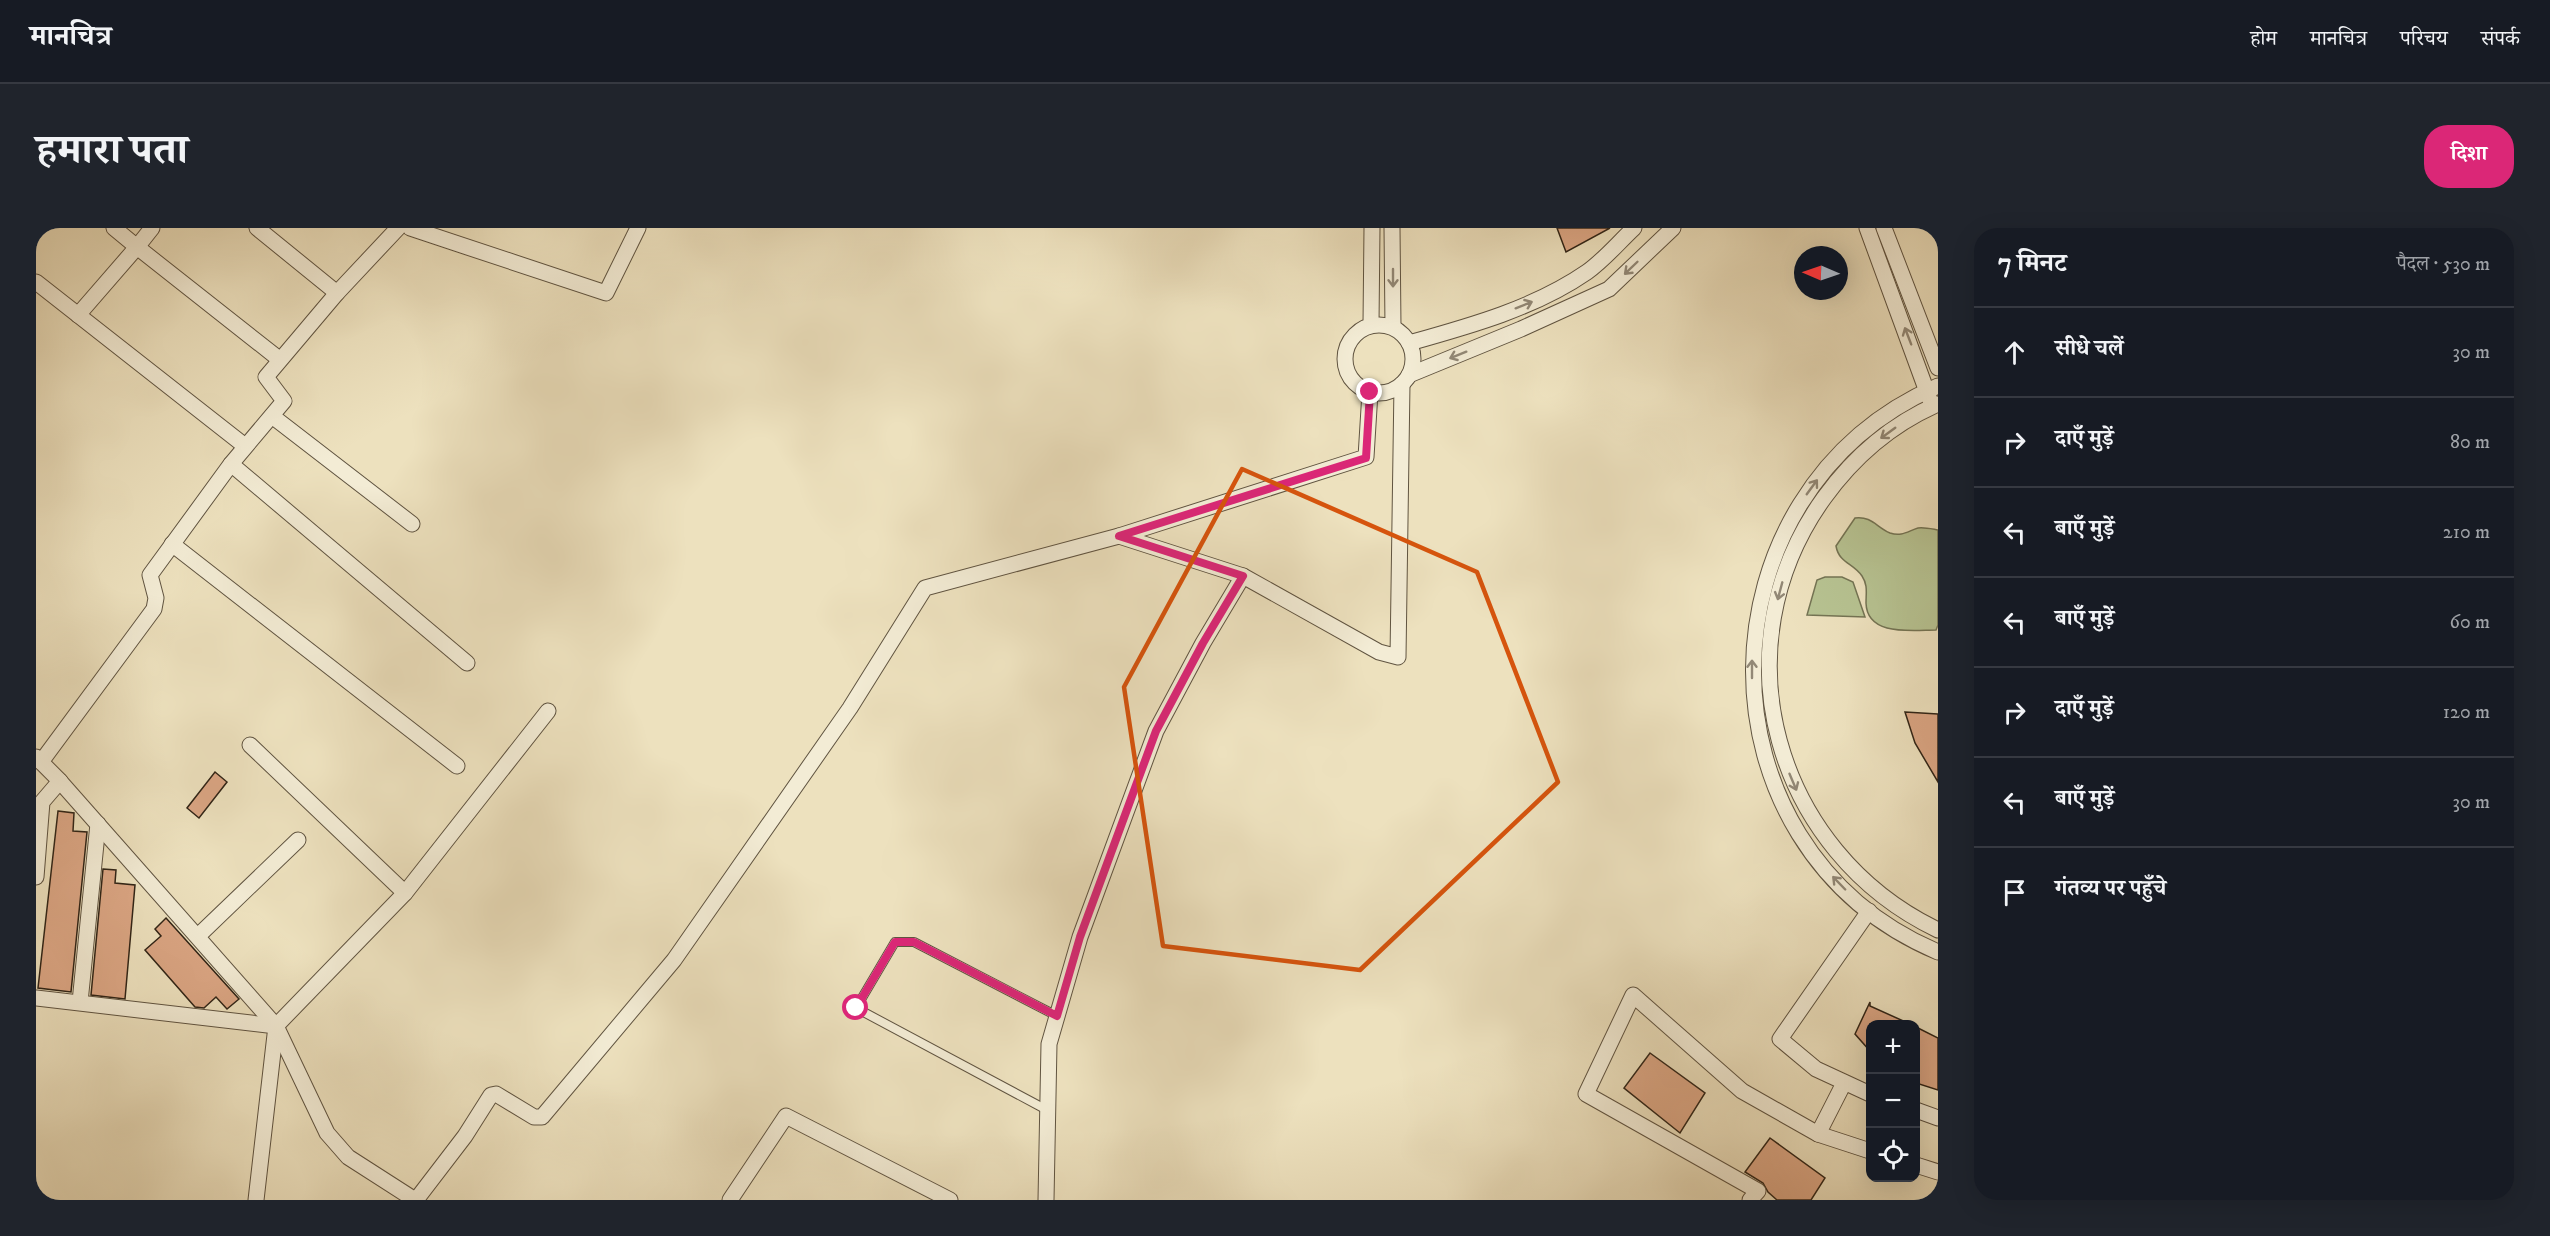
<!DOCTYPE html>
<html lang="hi">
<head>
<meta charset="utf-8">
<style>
	:root { --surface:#171b24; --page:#20242c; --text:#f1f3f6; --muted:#9ea1a6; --line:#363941; --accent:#db2777 }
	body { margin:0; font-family:"IM FELL DW Pica","Noto Serif Devanagari",serif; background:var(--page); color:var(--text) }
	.controls { position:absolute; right:18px; bottom:18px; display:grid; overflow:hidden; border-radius:12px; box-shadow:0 6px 24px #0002 }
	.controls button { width:54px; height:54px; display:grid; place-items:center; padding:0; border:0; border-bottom:2px solid var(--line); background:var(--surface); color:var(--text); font:30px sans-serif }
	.compass { position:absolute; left:1758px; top:18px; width:54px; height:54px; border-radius:50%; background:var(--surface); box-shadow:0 6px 24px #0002; rotate:272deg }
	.stop { position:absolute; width:18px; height:18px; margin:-14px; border:4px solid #db2777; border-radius:50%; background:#fff }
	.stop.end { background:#db2777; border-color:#fff; box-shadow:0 2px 6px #0008 }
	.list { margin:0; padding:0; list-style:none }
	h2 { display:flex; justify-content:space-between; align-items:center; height:78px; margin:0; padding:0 24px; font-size:26px }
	h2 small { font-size:20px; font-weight:400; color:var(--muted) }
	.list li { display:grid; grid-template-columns:39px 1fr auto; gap:18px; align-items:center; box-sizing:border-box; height:90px; padding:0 24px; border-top:2px solid var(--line) }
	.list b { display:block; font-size:22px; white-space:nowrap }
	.list em { font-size:20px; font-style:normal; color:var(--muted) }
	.icon { flex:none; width:33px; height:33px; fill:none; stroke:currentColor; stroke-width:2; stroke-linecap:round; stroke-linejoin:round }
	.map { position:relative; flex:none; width:1902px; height:972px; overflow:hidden; border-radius:24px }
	header { display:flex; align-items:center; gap:36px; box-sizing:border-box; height:84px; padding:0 30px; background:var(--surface); border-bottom:2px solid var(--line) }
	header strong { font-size:28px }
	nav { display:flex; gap:33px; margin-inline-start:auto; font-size:21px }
	.intro { display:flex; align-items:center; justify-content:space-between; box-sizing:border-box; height:144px; padding:0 36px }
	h1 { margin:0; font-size:42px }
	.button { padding:15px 27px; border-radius:24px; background:var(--accent); color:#fff; font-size:21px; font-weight:700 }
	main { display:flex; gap:36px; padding:0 36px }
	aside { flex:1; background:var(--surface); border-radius:24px; box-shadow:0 6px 24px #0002 }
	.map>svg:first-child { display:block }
</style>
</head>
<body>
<header>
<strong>मानचित्र</strong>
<nav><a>होम</a><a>मानचित्र</a><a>परिचय</a><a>संपर्क</a></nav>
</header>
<div class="intro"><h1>हमारा पता</h1><a class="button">दिशा</a></div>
<main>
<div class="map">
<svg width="1902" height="972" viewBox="0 0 1902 972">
	<rect width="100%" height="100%" fill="#ede1be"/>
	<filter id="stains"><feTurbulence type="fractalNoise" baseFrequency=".00333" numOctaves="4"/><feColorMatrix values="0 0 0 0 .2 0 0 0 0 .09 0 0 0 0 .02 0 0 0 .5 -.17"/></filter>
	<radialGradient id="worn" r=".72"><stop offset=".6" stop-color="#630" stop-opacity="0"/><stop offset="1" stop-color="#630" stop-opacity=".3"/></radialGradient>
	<g fill="#b7c392" stroke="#747454" stroke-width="1.5">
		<path d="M1819,290c17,-2 21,9 35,15 12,4 18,-2 28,-5 6,-1 14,1 20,2v95l-2,5c-23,0 -69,7 -70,-27 0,-10 2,-18 -4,-27 -9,-13 -23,-13 -26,-30z"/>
		<path d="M1789,349h17l11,5 12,35 -58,-2 10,-35z"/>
	</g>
	<g fill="#dba684" stroke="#312517" stroke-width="1.5">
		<path d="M1521,0h53l-44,24z"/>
		<path d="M1869,484l33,2v68l-23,-39z"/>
		<path d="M179,544l12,10 -28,36 -12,-10z"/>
		<path d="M22,583l16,2 -1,18 14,1 -16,160 -33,-4z"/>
		<path d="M67,641l13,1 -1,13 20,2 -10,114 -34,-4z"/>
		<path d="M130,690l73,81 -12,10 -11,-12 -12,11 -9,-1 -50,-57 16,-14 -6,-7z"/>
		<path d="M1834,774v4l40,18h-40v27l-15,-17z"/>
		<path d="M1880,799l22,11v52l-22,-7z"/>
		<path d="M1614,825l55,40 -25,40 -56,-45z"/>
		<path d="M1734,910l55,40 -14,22h-34l-9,-8 -5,-9 -18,-11z"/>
	</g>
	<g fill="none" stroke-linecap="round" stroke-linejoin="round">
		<g stroke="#605441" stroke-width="10">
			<path id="lane" d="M1011,882l-191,-102 39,-66h19l143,74"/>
		</g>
		<g stroke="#605441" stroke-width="17">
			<g id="street">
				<path d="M78,0l23,19 15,-19"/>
				<path d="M221,0l80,65"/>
				<path d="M374,0l196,65 32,-65"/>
				<path d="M1356,0l1,99"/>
				<path d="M1831,0l63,172"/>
				<path d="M1848,0l54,140"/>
				<path d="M0,54l209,164"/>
				<path d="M42,87l59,-68 142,112"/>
				<path d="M1335,96l1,-96"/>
				<circle cx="1343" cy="131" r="34"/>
				<path d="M1373,115c61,-17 126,-35 178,-71 17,-12 32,-30 47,-44"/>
				<path d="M1373,147l112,-46 88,-40 64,-61"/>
				<path d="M1902,158c-244,106 -248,461 0,566"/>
				<path d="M1902,176c-46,20 -85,54 -114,94 -108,150 -49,354 114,432"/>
				<path d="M236,188l140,108"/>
				<path d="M195,236l236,199"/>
				<path d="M1083,308l247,-79 4,-65"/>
				<path d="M136,316l285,222"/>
				<path d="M214,517l155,148"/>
				<path d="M0,529l21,21 219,248 -20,174"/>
				<path d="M5,534l113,-153 2,-11 -6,-23 81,-111 53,-63 -18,-24 71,-84 61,-65"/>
				<path d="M0,649l6,-75 18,-21"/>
				<path d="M1833,683l-89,128 36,30 54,25"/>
				<path d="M162,708l100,-96"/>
				<path d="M0,770l240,28 51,107 21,24 67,43"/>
				<path d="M44,774l18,-178"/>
				<path d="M240,798l129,-133 143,-182"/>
				<path d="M1880,882l22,8"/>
				<path d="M1782,906l26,-51"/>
				<path d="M1880,937l22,7"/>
				<path d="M380,972l49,-64 26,-41 5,-1 38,23h8l132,-157 176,-252 75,-120 194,-52 124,40 136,76 19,5 4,-273"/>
				<path d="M694,972l56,-84 164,84"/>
				<path d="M1010,972l3,-156 31,-107 76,-206 47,-88 40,-67"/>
				<path d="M1714,972l8,-9 -172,-97 47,-99 109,96 76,43 52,17"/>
			</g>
		</g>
		<use href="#lane" stroke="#f3ecd5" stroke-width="8"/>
		<use href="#street" stroke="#f3ecd5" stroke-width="15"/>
	</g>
	<defs><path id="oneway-shaft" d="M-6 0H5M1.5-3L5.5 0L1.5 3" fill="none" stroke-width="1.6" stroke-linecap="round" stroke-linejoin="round" transform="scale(1.5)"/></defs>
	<g stroke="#928876">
		<use href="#oneway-shaft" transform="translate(1595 40) rotate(136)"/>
		<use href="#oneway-shaft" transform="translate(1357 50) rotate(90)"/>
		<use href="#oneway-shaft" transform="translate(1488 77) rotate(-22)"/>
		<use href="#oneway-shaft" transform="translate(1872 108) rotate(-111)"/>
		<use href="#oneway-shaft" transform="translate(1422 127) rotate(158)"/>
		<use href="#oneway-shaft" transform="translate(1852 205) rotate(144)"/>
		<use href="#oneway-shaft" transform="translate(1776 259) rotate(-54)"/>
		<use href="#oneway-shaft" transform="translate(1744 363) rotate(105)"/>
		<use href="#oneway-shaft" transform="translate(1716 441) rotate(-90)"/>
		<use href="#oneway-shaft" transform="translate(1757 554) rotate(67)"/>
		<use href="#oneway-shaft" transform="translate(1803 655) rotate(-134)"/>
	</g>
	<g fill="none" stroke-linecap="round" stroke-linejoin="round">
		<path stroke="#db2777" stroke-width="8" d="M820,780l39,-66h19l143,74 23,-79 76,-206 47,-88 40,-67 -124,-40 247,-78 4,-66"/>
	</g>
	<path fill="none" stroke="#d6540d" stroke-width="4.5" stroke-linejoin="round" d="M1206,241l235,103 81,210 -198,188 -197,-24 -39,-259z"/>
	<rect width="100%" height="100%" filter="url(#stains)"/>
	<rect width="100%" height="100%" fill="url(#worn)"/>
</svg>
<div class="controls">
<button>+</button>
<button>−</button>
<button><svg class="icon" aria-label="locate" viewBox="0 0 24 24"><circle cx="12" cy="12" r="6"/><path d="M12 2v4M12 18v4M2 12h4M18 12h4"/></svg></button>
</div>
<svg class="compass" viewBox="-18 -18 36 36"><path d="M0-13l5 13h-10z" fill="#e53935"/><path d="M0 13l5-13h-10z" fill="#9ea1a6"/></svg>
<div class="stop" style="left:820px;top:780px"></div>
<div class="stop end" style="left:1334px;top:164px"></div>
</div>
<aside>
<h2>7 मिनट<small>पैदल · 530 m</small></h2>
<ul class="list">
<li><svg class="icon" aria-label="ahead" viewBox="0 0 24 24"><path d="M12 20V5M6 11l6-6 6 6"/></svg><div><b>सीधे चलें</b></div><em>30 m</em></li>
<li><svg class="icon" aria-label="right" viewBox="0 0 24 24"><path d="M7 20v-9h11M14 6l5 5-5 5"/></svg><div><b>दाएँ मुड़ें</b></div><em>80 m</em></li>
<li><svg class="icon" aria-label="left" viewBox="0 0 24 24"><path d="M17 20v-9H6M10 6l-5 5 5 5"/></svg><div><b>बाएँ मुड़ें</b></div><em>210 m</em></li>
<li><svg class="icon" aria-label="left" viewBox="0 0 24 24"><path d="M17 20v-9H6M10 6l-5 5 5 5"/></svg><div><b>बाएँ मुड़ें</b></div><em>60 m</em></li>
<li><svg class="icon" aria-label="right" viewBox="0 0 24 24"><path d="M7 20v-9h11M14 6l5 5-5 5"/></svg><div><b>दाएँ मुड़ें</b></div><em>120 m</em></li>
<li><svg class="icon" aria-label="left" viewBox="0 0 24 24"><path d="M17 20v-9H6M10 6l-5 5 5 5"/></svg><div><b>बाएँ मुड़ें</b></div><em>30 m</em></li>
<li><svg class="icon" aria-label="arrive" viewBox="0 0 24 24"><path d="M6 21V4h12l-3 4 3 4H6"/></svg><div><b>गंतव्य पर पहुँचे</b></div></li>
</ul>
</aside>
</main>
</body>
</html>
